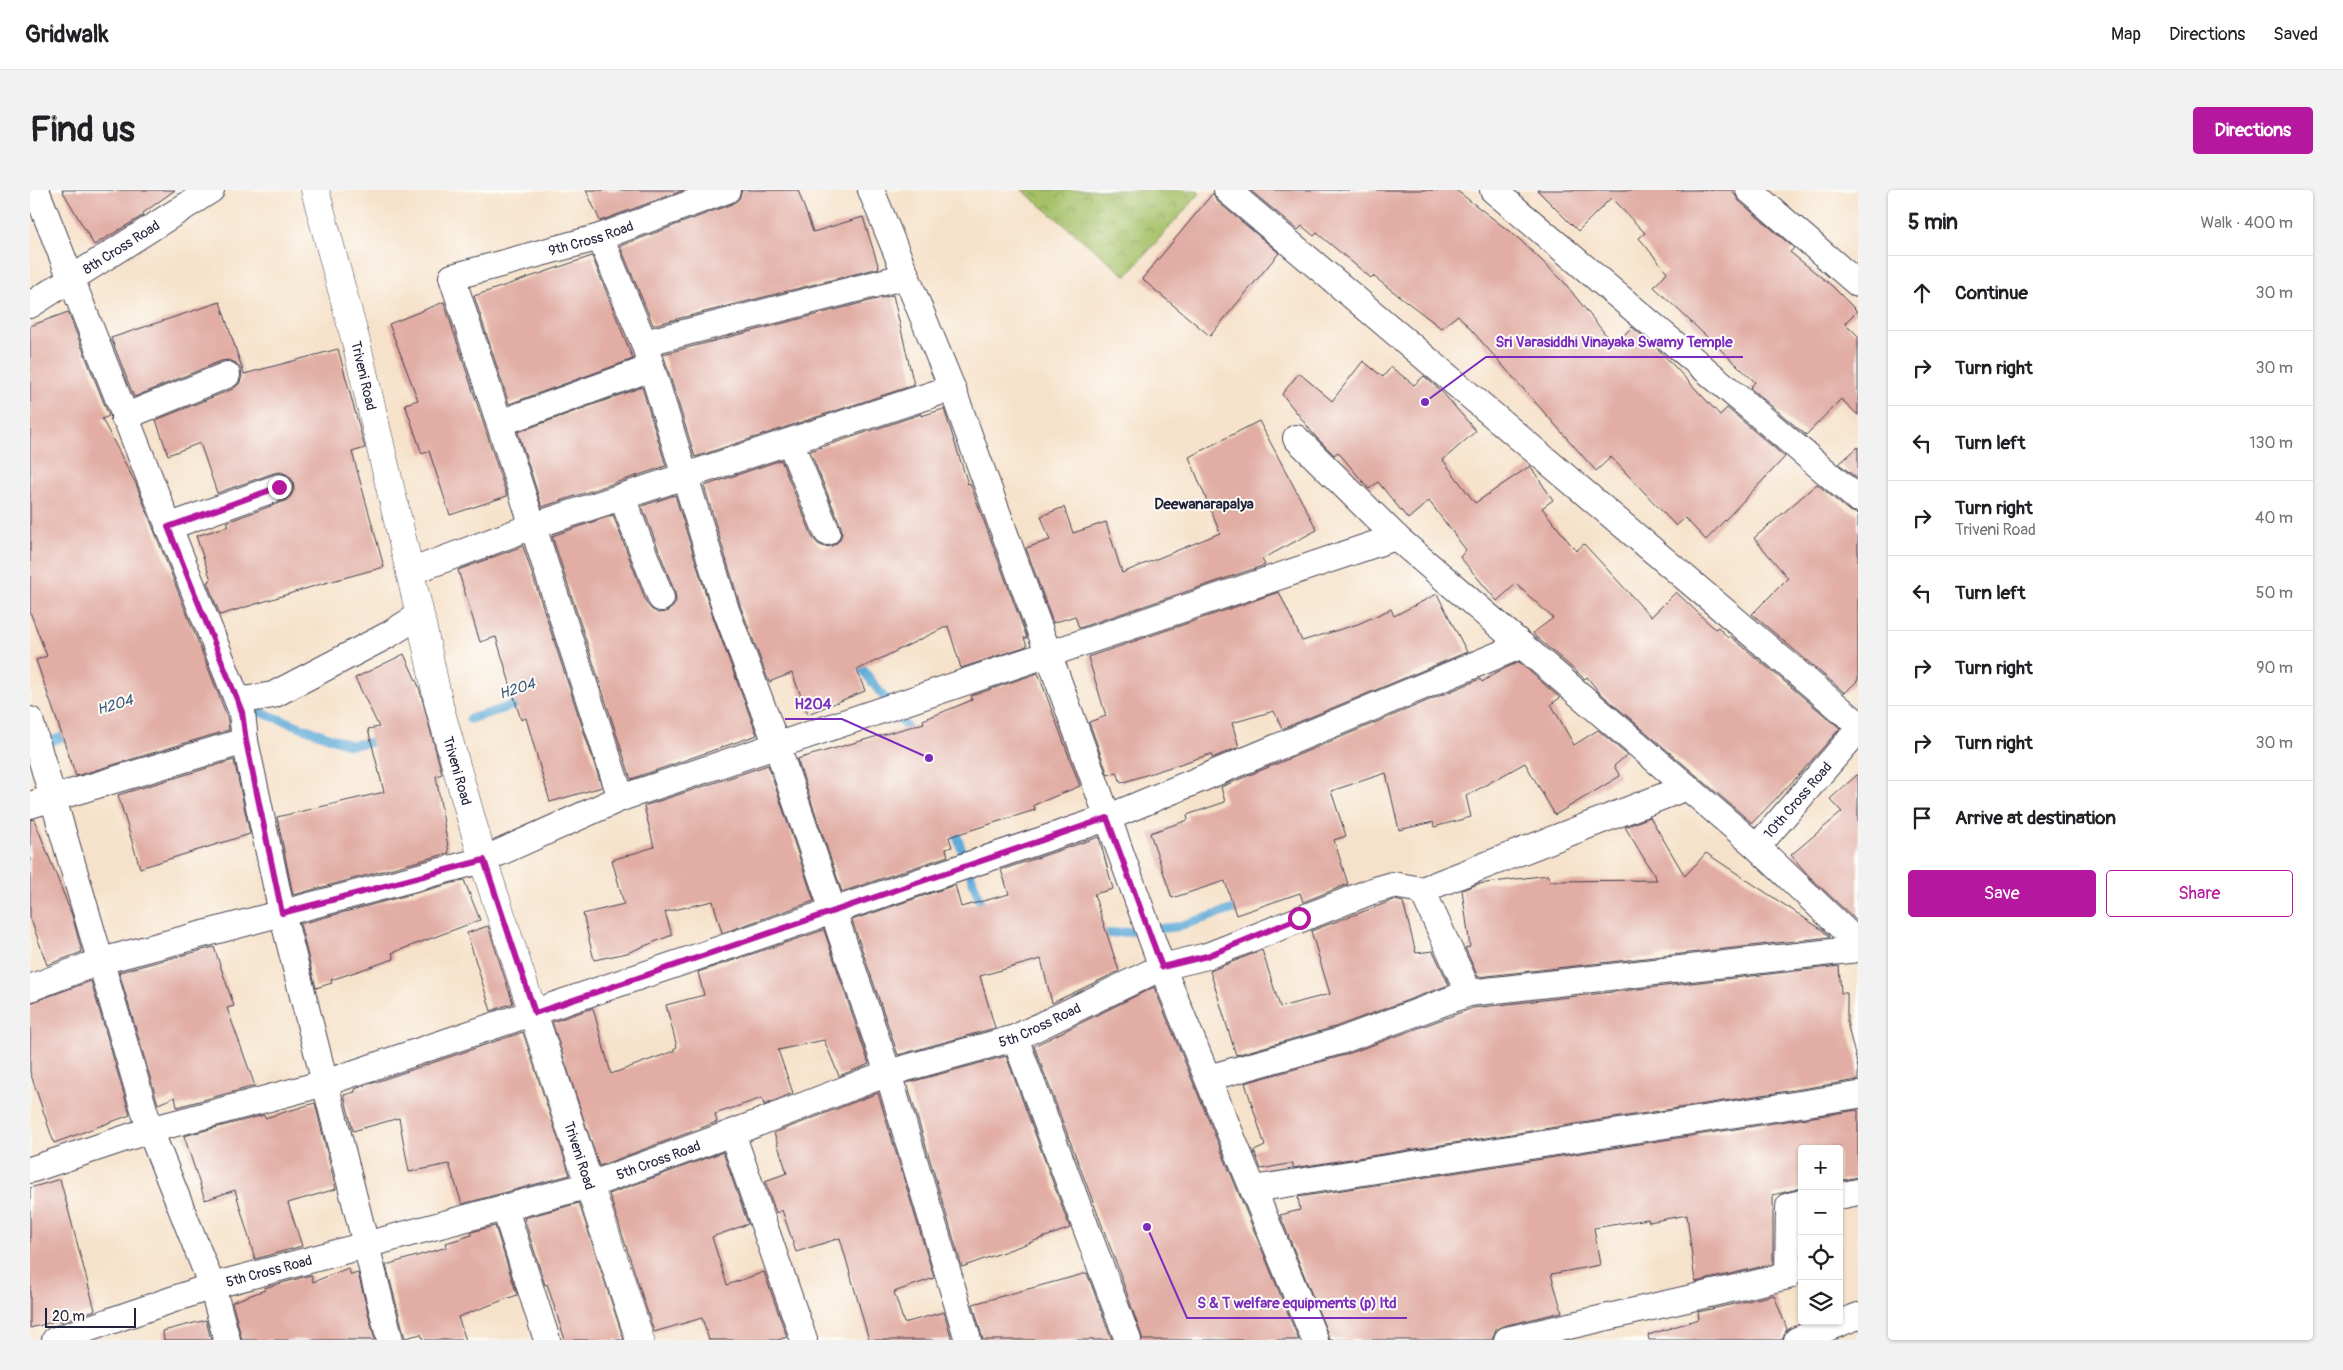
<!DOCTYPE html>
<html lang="en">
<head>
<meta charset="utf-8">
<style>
	:root { --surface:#fff; --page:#f2f2f2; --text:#202124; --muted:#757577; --line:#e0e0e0; --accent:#b5179e }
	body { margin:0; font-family:Pangolin,sans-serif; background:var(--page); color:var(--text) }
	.controls { position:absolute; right:15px; bottom:15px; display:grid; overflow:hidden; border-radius:5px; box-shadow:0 1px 4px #0004 }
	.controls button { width:45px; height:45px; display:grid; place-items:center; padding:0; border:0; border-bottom:1px solid var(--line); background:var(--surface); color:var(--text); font:25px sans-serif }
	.scale { position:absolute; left:15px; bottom:12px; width:91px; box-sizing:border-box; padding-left:5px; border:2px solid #22223b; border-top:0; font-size:14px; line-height:18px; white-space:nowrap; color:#22223b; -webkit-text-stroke:4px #fdfcf7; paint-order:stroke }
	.stop { position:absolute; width:15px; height:15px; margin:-11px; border:4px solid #b5179e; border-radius:50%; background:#fff }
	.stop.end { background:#b5179e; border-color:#fff; box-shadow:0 1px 5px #0008 }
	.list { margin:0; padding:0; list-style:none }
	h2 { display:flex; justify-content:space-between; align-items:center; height:65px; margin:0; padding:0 20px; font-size:21px }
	h2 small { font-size:16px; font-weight:400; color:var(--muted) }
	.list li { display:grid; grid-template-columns:32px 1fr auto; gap:15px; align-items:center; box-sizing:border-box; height:75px; padding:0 20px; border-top:1px solid var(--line) }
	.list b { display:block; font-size:19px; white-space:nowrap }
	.list p { margin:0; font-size:16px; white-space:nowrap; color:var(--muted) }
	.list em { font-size:16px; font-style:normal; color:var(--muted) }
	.actions { display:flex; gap:10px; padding:15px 20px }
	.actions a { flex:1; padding:11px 0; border:1px solid var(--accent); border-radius:5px; text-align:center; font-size:18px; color:var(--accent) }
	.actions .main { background:var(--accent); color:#fff }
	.icon { flex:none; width:28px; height:28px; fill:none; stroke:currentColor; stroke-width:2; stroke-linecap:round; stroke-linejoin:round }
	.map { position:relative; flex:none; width:1828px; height:1150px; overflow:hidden; border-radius:5px }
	header { display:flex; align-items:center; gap:30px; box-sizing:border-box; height:70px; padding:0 25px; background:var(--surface); border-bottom:1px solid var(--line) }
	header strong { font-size:24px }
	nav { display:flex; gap:28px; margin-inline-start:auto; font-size:18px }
	.intro { display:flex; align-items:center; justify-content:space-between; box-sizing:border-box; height:120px; padding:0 30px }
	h1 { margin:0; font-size:35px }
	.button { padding:12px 22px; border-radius:5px; background:var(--accent); color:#fff; font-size:18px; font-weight:700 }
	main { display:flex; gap:30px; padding:0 30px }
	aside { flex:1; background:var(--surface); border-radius:5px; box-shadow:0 1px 4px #0004 }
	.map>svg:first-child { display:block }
</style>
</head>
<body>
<header>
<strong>Gridwalk</strong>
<nav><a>Map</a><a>Directions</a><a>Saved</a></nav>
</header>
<div class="intro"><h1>Find us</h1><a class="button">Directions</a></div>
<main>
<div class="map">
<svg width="1828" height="1150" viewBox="0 0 1828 1150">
	<defs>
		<pattern id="park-crowns" width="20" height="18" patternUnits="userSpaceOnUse" patternTransform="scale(1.25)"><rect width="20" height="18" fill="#a5c066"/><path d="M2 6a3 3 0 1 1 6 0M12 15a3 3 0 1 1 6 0" fill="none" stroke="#869c55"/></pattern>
	</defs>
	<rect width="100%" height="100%" fill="#fdfcf7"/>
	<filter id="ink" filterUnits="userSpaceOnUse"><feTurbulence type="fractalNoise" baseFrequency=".02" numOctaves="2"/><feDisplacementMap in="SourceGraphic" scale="10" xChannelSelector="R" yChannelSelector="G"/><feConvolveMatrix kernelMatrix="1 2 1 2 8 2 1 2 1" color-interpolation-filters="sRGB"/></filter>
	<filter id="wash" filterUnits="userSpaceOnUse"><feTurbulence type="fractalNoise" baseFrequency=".0096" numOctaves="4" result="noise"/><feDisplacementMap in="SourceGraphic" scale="20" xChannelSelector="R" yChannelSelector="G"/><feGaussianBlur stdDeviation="1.12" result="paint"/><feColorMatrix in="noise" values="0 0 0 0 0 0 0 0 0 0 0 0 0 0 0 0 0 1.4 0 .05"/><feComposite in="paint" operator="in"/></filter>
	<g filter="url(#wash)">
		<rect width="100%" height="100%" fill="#f6e2ca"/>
		<path fill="url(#park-crowns)" stroke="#647150" d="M992,0h174l4,3 -74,83z"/>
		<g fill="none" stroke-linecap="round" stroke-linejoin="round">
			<g stroke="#60abd8" stroke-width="9">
				<path d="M825,469l58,77"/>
				<path d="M230,522l90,33 33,-4"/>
				<path d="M440,529l57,-18"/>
				<path d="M11,555l32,-12"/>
				<path d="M923,635l31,87"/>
				<path d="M1065,745l81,-8 68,-21"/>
			</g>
		</g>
		<g id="blocks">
			<g fill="#e1ada4">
				<path d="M32,0h113l-32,23 1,2 -50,30z"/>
				<path d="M556,0h98l-84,31z"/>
				<path d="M712,0h56l15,42 50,-15 16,51 -226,57 -33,-79 112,-42 7,-5z"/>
				<path d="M1220,0h206l62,48 45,43 51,64 18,-18 26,22 62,66 7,-7 58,49 -79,83 -21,-22 -9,8 -65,-69 -15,14 -138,-156 -17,13 -68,-52 -2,2 -54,-45 -3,3 -12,-10 -4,4z"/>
				<path d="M1507,0h195l7,11 55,47 -4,4 42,34 25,25 -12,12 13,13v79l-17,-16 -35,36 -56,-47 5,-6 -101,-95 13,-15 -28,-34 6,-5 -34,-35 -33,33z"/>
				<path d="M1183,3l4,8 62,52 -69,83 -68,-57z"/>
				<path d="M562,66l41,103 -124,45 -35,-108z"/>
				<path d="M863,105l21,90 -219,72 -32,-103z"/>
				<path d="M190,112l24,72 94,-25 27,99 -13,4 32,115 -63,17 -101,31 -13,-33 4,-2 -15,-44 33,-10 -2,-4 58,-21 5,-4 4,-7 -1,-9 -5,-6 -7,-3 -7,1 -57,20 -17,-50 -32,12 -12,-35 77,-31 6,-5 3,-7 -1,-8 -5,-6 -7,-3 -8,1 -87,36 -23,-59z"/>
				<path d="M414,112l63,194 -57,19 -21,-64 -7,3 -17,-50 13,-4 -29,-76z"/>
				<path d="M38,122l41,104 -7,3 34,65 91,232 2,14 -153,46 -40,-116 11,-4 -17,-44v-286z"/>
				<path d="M1333,171l20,16 8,-10 23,18 10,-9 19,17 33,38 -33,29 32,43 55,-37 23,34 -11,8 34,43 8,-7 67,73 25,-25 39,37 3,-2 10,11 2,-2 110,92 -41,47 -47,48 -153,-131 -12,-15 -2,2 -50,-43 -2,-3 20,-15 -37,-34 -19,17 -37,-44 6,-7 -37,-49 -21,18 -30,-37 -9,7 -31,-37 -4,3 -19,-19 -33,-42 17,-21 33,28z"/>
				<path d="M612,197l24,79 -124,41 -24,-75z"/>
				<path d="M914,219l24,75 2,-1 57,155h-3l3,8 -66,22 -13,-42 -91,44 8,21 -57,23 -16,-41 -23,9 -29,-77 -36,-119 77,-26 32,78 5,6 7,3 7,-1 7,-5 3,-7 -1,-7 -31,-76 111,-37v2z"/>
				<path d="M1229,231l58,109 -55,29 3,6 -186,63 -4,-12 -22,7 -27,-75 24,-8 -9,-24 23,-9 9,26 33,-11 16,51 98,-40 -31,-76z"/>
				<path d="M1828,257v32l-19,-15z"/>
				<path d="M1787,294l31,26 10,4v166l-13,13 -93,-79 36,-36 -34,-40z"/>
				<path d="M645,305l37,119 45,121 -126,44 -79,-243 61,-21 34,89 4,5 7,4 8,-1 7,-5 3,-6 -1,-8 -33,-87z"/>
				<path d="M493,356l79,241 -52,15 -24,-84 -5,2 -25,-83 -16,5 -22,-72z"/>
				<path d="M1249,402l23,49 56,-17 33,-15 3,7 43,-22 30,58 -185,77 -8,-18 -42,12 7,24 -27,11 -1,-4 -90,29 -4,-11 -9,3 -19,-53 17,-6 -18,-59z"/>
				<path d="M374,464l15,33 23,87 -6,2 13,77 -156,42 -16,-78 107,-25 -16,-63 11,-2 -24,-49z"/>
				<path d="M1489,472l41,36 -9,6 23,41 24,-15 29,25 -13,11 6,10 -65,39 -30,-52 -59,33 5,21 -37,10 -1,-5 -34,8 -13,-57 -55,18 15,45 -12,4 14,44 -45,18 -3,-9 -64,22 -11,-34 -53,17 -22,-65 38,-13 -1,-5 38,-13 -4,-15 259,-108 2,3 15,-10z"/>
				<path d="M1008,483l42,113 -46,19 1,5 -86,27 3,10 -6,2 2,7 -106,36 -45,-133 127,-36 -1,-3 49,-20 -1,-4z"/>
				<path d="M204,570l16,74 -110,34 -22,-73z"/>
				<path d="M738,575l46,136 -92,32 -9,-32 -48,11 7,23 -45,18 -33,7 -11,-46 41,-10 -12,-44 42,-13 -10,-41z"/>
				<path d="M1828,584v148l-49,-46 -18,-21 51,-43 -12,-13z"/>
				<path d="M1620,627l35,59 21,-23 115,76 9,8 -352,40 -13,-29 5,-1 -8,-57 16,-6 70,-9 2,6 107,-1 -32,-53z"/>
				<path d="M4,629l38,96 10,37 -35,13 -17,-48v-97z"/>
				<path d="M1069,647l14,52 -19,5 25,77 -67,32 -11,-44 -61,17 15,52 -97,27 -46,-135 103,-35 6,22 48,-13 -8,-24z"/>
				<path d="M434,690l16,40 -88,33 2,6 -63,21 1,3 -16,5 -16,-64z"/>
				<path d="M1364,710l9,2 13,51 17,-2 16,34 -114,42 -99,28 -26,-84 52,-21 18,57 50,-13 -19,-63z"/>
				<path d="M458,736l25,77 -22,8 -24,-78z"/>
				<path d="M794,740l45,134 -30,12 -15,-36 -46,10 15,43 -29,12 -2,-7 -47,16 2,8 -118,44 -47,-144 41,-14 18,66 63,-23v-2l3,-2 -11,-42 38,-10 -6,-23z"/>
				<path d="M184,757l20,59 -7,2 28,78 -78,21 -2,-10 -17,7 -39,-132z"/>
				<path d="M1809,776l2,27h6v29l11,46v12l-565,88v-5l-32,6 -7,-18 11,-5 -20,-63 100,-28 128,-47z"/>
				<path d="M61,791l39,134 -76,28 -24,-71v-69z"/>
				<path d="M1124,797l145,353h-156l-26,-75 -83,-219z"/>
				<path d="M493,842l47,143 -108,29 -13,-40 -40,8 -10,-54 -46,13 -9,-36 11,-3v-3z"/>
				<path d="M976,866l64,172 -108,39 -55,-184z"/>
				<path d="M848,903l56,185 -40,14 10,31 40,-11 8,28h-83l-29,-102 -44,14 -14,-42 -6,3 -11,-32 22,-8 -13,-40z"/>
				<path d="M285,913l21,86 -48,14 14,43 -47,13 -20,-69 -30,10 -21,-64 80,-21 1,3z"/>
				<path d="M1828,920v67l-19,4v-32h-37v39l-29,7v69l-78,18 -8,-67 -38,7 -1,-3 -54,9 6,37 -49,9 11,38 -59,14 -7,3 -4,11h-162l-50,-125 20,-5 -2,-13z"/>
				<path d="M693,962l25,72 -36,13 15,48 37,-13 23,65 -9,3h-69l-7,-22 -48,14 -45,-138z"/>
				<path d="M30,989l35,131 -34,12 -1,-2 -30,8v-140z"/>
				<path d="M549,1013l45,137h-59l-18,-56 -2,1 -21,-67z"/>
				<path d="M465,1036l22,69 -59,22 8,23h-43l-2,-6 -16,4 -19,-73 61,-18 -1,-4 26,-8 -1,-3z"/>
				<path d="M318,1078l3,7 7,-2 17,67h-133l-10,-38 33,-12 -1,-2 47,-13 2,7z"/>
				<path d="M1057,1083l25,67h-129l-10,-36z"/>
				<path d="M1744,1105l13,34 -5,11h-133l-1,-5 51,-16 -1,-7z"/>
				<path d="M176,1130l5,20h-47l-1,-9z"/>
			</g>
		</g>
	</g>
	<g filter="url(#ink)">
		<use href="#blocks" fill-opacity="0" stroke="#423f50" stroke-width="1"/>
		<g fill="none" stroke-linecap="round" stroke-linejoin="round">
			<g stroke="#423f50" stroke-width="28">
				<g id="street">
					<path d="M6,0l206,522 3,29 37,172 108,427"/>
					<path d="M841,0l81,198 210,579 153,373"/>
					<path d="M1197,0l631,534"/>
					<path d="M1463,0l365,309"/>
					<path d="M1719,0l109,94"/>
					<path d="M570,47l44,106 82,267 51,136 111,327 80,267"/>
					<path id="s1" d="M0,115l181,-115"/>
					<path d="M614,153l263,-67"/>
					<path d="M94,227l103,-42"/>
					<path d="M470,233l151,-55"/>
					<path d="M1266,248l100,99 361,310 101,96"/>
					<path d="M760,252l37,90"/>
					<path d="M592,307l39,101"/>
					<path d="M138,337l111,-40"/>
					<path d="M380,382l123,-46 419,-138"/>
					<path d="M208,511l35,-6 115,-60 32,-20"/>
					<path d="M0,530l120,410 62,156 15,54"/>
					<path id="s2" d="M591,608l-169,-521 148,-40 127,-47"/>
					<path d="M0,615l215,-64"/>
					<path id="s3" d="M1727,657l101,-117"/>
					<path d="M0,798l71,-27 382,-101 138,-62 775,-261"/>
					<path d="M1439,803l-47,-103 265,-103"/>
					<path d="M985,848l113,302"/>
					<path d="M1178,888l132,-37 129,-48 389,-44"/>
					<path d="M702,943l72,207"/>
					<path d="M0,980l120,-40 175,-47 782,-265 415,-173"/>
					<path d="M1223,999l605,-94"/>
					<path d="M1809,1006l19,-4"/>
					<path d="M475,1019l42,131"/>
					<path id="s4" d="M25,1150l157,-54 378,-101 142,-52 156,-60 127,-35 147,-71 45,-11 165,-65 21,-6 29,5"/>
					<path d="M1477,1150l281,-64 1,-70 13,-3"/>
					<path d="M1767,1150l61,-24"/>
				</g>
			</g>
			<g stroke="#423f50" stroke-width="29">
				<g id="secondary">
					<path id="s5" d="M285,0l41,152 64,273 19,90 14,50 30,105 157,480"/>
				</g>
			</g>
			<use href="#street" stroke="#fff" stroke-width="26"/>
			<use href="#secondary" stroke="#fff" stroke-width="28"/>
		</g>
	</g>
	<g fill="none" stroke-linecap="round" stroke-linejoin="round" filter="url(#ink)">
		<path stroke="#b5179e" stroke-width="6" d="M249,297l-111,40 74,185 4,29 36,172 202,-53 51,153 572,-195 55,149 45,-11 92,-38"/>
	</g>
	<g text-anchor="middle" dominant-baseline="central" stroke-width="4" stroke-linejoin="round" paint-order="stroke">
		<g font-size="14" fill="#22223b" stroke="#fdfcf7">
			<text stroke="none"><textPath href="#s2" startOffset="692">9th Cross Road</textPath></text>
			<text stroke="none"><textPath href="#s1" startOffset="108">8th Cross Road</textPath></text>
			<text stroke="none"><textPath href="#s5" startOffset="192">Triveni Road</textPath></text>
			<text stroke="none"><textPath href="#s5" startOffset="598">Triveni Road</textPath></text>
			<text stroke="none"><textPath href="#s3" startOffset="62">10th Cross Road</textPath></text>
			<text stroke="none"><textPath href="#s4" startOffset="1035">5th Cross Road</textPath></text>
			<text stroke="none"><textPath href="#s5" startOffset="1002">Triveni Road</textPath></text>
			<text stroke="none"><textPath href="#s4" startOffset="630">5th Cross Road</textPath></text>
			<text stroke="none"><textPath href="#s4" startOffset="225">5th Cross Road</textPath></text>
		</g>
		<g font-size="15" font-weight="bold" fill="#22223b" stroke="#fdfcf7">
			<text x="1174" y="314">Deewanarapalya</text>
		</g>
		<g font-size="15" font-style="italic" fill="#3b597a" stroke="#fdfcf7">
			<text transform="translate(487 499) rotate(-18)">H204</text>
			<text transform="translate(85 515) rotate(-17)">H204</text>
		</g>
	</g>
	<path fill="none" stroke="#7b2cbf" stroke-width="2" d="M1395 212L1456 167H1713M899 568L812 529H755M1117 1037L1157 1128H1377"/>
	<g fill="#7b2cbf" stroke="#fdfcf7" stroke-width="2">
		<circle cx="1395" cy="212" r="5"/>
		<circle cx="899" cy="568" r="5"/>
		<circle cx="1117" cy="1037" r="5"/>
	</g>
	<g font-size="15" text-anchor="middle" font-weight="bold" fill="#7b2cbf" stroke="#fdfcf7" stroke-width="4" stroke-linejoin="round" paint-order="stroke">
		<text x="1584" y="157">Sri Varasiddhi Vinayaka Swamy Temple</text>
		<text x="783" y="519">H204</text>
		<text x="1267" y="1118">S &amp; T welfare equipments (p) ltd</text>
	</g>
</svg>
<div class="controls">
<button>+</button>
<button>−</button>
<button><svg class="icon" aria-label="locate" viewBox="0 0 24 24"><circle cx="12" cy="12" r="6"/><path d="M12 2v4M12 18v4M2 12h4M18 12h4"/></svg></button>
<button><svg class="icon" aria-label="layers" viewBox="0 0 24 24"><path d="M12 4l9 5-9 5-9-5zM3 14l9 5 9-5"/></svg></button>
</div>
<div class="scale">20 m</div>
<div class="stop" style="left:1269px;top:728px"></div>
<div class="stop end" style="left:249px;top:297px"></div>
</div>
<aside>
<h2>5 min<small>Walk · 400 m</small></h2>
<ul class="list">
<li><svg class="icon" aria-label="ahead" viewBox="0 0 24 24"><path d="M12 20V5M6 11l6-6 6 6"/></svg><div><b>Continue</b></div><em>30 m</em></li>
<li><svg class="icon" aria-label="right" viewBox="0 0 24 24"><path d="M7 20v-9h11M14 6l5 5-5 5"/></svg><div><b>Turn right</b></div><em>30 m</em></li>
<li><svg class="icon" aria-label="left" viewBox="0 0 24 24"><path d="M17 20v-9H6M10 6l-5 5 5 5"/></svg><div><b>Turn left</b></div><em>130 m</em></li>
<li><svg class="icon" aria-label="right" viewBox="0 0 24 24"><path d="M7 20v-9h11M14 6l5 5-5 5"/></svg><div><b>Turn right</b><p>Triveni Road</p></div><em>40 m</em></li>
<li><svg class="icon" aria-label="left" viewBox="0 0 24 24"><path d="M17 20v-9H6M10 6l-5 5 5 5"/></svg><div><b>Turn left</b></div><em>50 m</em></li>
<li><svg class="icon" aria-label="right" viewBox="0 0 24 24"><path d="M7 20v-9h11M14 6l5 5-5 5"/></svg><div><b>Turn right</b></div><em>90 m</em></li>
<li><svg class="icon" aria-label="right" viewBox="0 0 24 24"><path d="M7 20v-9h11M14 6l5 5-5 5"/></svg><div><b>Turn right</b></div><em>30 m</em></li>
<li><svg class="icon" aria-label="arrive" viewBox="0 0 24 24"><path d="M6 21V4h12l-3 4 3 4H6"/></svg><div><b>Arrive at destination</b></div></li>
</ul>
<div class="actions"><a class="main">Save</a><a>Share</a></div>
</aside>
</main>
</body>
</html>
